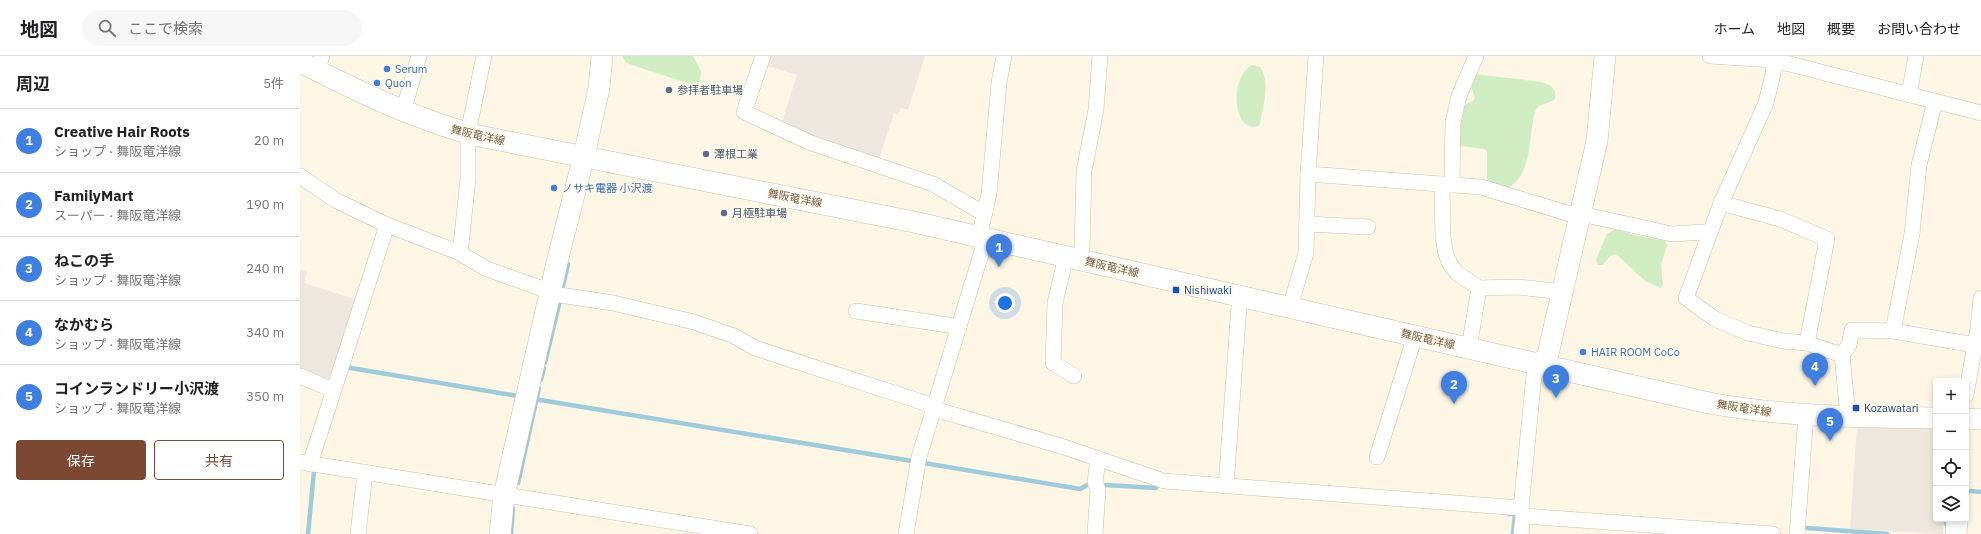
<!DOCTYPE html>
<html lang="ja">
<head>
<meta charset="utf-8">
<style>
	:root { --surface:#fff; --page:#f6f6f6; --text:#202124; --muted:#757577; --line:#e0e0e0; --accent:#7b4933 }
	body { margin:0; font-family:"IBM Plex Sans","Noto Sans JP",sans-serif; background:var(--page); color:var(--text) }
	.controls { position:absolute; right:12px; bottom:12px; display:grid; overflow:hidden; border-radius:4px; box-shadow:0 2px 6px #0003 }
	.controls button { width:36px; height:36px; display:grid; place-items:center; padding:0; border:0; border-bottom:1px solid var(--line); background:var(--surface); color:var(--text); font:20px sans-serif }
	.you { position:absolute; left:705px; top:247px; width:14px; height:14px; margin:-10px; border:3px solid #fff; border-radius:50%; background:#1a73e8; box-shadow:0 0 0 6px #1a73e833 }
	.badge { display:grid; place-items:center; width:26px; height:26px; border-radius:50%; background:var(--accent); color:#fff; font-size:13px; font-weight:700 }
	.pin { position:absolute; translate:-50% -33px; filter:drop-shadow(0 1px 2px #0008) }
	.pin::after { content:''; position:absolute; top:21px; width:14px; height:12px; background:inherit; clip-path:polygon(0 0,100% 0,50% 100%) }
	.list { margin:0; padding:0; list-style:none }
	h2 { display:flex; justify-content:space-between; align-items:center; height:52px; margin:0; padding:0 16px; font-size:17px }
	h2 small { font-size:13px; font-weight:400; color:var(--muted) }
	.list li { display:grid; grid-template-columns:26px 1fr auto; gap:12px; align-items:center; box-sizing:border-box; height:64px; padding:0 16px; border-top:1px solid var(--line) }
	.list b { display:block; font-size:15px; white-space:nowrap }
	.list p { margin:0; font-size:13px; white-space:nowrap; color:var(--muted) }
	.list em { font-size:13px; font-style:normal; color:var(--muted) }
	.actions { display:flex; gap:8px; padding:12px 16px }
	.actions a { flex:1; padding:9px 0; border:1px solid var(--accent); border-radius:4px; text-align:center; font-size:14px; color:var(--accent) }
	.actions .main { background:var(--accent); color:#fff }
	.icon { flex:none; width:22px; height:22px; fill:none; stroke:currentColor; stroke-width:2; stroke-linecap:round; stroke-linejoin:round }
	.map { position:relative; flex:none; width:1681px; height:478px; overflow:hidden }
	header { display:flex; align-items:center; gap:24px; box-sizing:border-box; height:56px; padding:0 20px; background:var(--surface); border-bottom:1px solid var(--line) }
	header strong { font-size:19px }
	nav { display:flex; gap:22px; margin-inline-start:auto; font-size:14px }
	.search { width:280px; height:36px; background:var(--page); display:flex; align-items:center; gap:10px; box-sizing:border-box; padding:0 14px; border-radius:22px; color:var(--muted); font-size:15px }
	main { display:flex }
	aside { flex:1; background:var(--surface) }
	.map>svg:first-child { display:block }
</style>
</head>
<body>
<header>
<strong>地図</strong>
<div class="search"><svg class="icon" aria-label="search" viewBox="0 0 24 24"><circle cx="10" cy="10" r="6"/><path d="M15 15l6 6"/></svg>ここで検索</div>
<nav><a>ホーム</a><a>地図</a><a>概要</a><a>お問い合わせ</a></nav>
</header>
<main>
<aside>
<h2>周辺<small>5件</small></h2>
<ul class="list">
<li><span class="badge" style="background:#3f7fe0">1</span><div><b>Creative Hair Roots</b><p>ショップ · 舞阪竜洋線</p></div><em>20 m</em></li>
<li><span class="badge" style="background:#3f7fe0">2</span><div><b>FamilyMart</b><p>スーパー · 舞阪竜洋線</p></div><em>190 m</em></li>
<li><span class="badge" style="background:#3f7fe0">3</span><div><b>ねこの手</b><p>ショップ · 舞阪竜洋線</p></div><em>240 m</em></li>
<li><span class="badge" style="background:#3f7fe0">4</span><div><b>なかむら</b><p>ショップ · 舞阪竜洋線</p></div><em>340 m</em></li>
<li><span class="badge" style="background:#3f7fe0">5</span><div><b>コインランドリー小沢渡</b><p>ショップ · 舞阪竜洋線</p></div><em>350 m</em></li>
</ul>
<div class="actions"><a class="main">保存</a><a>共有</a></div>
</aside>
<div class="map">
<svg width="1681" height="478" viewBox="0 0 1681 478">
	<rect width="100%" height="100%" fill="#fdf6e5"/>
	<g fill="#ede7df">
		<path d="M468,0h157l-17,54 -7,-2 -3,7 -4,-2 -16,49 -97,-37 16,-50 -32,-10z"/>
		<path d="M0,213l7,3 -3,11 54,17 -27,85 -31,-13z"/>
		<path d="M1557,370l79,2v91h8l-1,15 -93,-5z"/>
	</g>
	<g fill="#d0ecc3">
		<path d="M322,0h71l8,15 -1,9 -2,3 -8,1 -64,-21z"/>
		<path d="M952,9l8,2c11,15 3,39 0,56l-1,3 -7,1c-21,-4 -20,-52 0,-62z"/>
		<path d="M1174,18l68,8 9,4 4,5v8c-6,5 -14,4 -19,10 -9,26 -1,63 -29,80l-20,-6v-31l-2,-3 -25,-3 -5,-10 9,-31 9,-4 2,-3 -5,-15z"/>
		<path d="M1315,173l23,7 27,4 2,5 -6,20 2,20 -2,3 -16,-7 -29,-27 -6,2 -7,9h-5l-2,-4 1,-4 10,-23z"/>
	</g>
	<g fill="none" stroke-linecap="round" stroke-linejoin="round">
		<g stroke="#9ecbda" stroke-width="4.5">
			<path d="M262,234l6,-26"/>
			<path d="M245,307l15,-63"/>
			<path d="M45,313v-2l173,29"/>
			<path d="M241,324l3,-12"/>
			<path d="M234,343l378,62"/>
			<path d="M624,407l156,26 11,-6"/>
			<path d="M218,427l21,-95"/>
			<path d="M806,429l50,3"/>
			<path d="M1670,435l11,1"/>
			<path d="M1209,458h6l-2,20"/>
			<path d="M1646,468v-5"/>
			<path d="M1507,472l80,6"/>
			<path d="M8,478l6,-63"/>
			<path d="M211,478l2,-26"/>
		</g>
		<g stroke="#cfbeab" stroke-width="16">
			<g id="street">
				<path d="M463,0l-19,56 67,31 122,41 45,26 7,2"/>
				<path d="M1410,0l64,4 207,53"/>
				<path d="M1474,0l-1,18 -7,29 -45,100 -35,95 29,21 33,14 35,8 24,2 35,12 6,61"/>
				<path d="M17,15l5,-15"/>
				<path d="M1609,39l7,-39"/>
				<path d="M103,56l16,-56"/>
				<path d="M1008,118l173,13 99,30"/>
				<path d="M0,120l35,24 52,25 71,27 29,17 73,26 53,8 81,19 40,14 21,12 173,56 13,7 123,36 100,34 357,27"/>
				<path d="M1142,128l1,53 3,17 4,10 7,9 22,15 39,-1 45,5"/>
				<path d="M1152,129l1,-63 6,-26 17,-40"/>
				<path d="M1421,147l59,16 47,20 -20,104"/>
				<path d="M1281,158l91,20 32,-2 5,2"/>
				<path d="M1007,168l61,3"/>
				<path d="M679,181l10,-43 10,-111 5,-27"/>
				<path d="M158,196l3,-7 7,-66v-46l16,-77"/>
				<path d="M766,200l-11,47 -2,60 21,13"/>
				<path d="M780,203l2,-10 2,-78 12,-61 4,-54"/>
				<path d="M990,251l16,-54 2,-79 8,-118"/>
				<path d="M556,255l92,14 11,3"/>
				<path d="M1593,275l19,-97 7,-69 16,-64"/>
				<path d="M1169,292l10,-60"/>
				<path d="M1542,299l7,-10 3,-15 41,1 82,14"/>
				<path d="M0,320l33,14"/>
				<path d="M1666,339l12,-67 3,-30"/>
				<path d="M1077,401l38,-121"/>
				<path d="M0,406l450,72"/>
				<path d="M10,408l77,-239"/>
				<path d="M926,430l13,-180 3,-10"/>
				<path d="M1223,460l250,18"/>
				<path d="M58,478l7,-61"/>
				<path d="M606,478l13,-77 67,-219"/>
				<path d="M795,478l3,-44 -3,-8 3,-23"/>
				<path d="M1221,478l2,-18 -2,-8 13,-133 7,-11"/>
				<path d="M1497,478l9,-119"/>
			</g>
		</g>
		<g stroke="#d2bfa8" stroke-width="22">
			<g id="secondary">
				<path d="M0,6c60,30 109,55 174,73l440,87 795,181c76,14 151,14 227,15"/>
				<path d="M1241,308l7,-10 49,-213 8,-85"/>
				<path d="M1666,363h15"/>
				<path d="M200,478l4,-39 54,-237 26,-102 15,-68 3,-32"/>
				<path d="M1656,478l1,-15"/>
			</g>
		</g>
		<use href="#street" stroke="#fff" stroke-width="15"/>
		<use href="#secondary" stroke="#fff" stroke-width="21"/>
	</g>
	<g fill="#3f7fe0" stroke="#fff9ec" stroke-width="1.5">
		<circle cx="87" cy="13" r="4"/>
		<circle cx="77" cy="27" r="4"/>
		<circle cx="254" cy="132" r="4"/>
		<circle cx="1283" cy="296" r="4"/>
	</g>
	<g fill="#5c6f8a" stroke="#fff9ec" stroke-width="1.5">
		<circle cx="369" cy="34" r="4"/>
		<circle cx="406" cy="98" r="4"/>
		<circle cx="424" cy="157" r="4"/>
	</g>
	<g fill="#1a4fb4" stroke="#fff9ec" stroke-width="1.5">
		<rect x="872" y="230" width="8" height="8" rx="2"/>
		<rect x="1552" y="348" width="8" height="8" rx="2"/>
	</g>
	<g text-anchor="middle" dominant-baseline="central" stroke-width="3" stroke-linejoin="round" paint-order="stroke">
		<g font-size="11" fill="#366cbe" stroke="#fff9ec" text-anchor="start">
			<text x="95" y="13">Serum</text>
			<text x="85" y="27">Quon</text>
			<text x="262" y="132">ノサキ電器 小沢渡</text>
			<text x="1291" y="296">HAIR ROOM CoCo</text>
		</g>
		<g font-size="11" fill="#4e5e75" stroke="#fff9ec" text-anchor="start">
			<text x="377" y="34">参拝者駐車場</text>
			<text x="414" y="98">澤根工業</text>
			<text x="432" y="157">月極駐車場</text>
		</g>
		<g font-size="11" fill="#775e49" stroke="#fff9ec">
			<text transform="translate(178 79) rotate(13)">舞阪竜洋線</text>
			<text transform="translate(495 142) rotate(11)">舞阪竜洋線</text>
			<text transform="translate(812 211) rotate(13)">舞阪竜洋線</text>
			<text transform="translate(1128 283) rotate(13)">舞阪竜洋線</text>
			<text transform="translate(1444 352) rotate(9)">舞阪竜洋線</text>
		</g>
		<g font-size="11" fill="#164399" stroke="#fff9ec" text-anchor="start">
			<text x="884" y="234">Nishiwaki</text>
			<text x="1564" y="352">Kozawatari</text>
		</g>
	</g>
</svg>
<div class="controls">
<button>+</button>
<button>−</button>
<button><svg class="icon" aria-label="locate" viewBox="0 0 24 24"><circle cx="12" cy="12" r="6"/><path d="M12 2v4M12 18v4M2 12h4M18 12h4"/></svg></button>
<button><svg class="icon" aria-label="layers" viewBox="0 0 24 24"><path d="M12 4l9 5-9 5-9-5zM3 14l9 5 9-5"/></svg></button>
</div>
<div class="you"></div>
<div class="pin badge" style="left:699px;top:211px;background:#3f7fe0">1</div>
<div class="pin badge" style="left:1154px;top:348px;background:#3f7fe0">2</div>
<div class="pin badge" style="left:1256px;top:342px;background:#3f7fe0">3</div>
<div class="pin badge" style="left:1515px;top:330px;background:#3f7fe0">4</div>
<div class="pin badge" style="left:1530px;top:385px;background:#3f7fe0">5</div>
</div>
</main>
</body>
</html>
